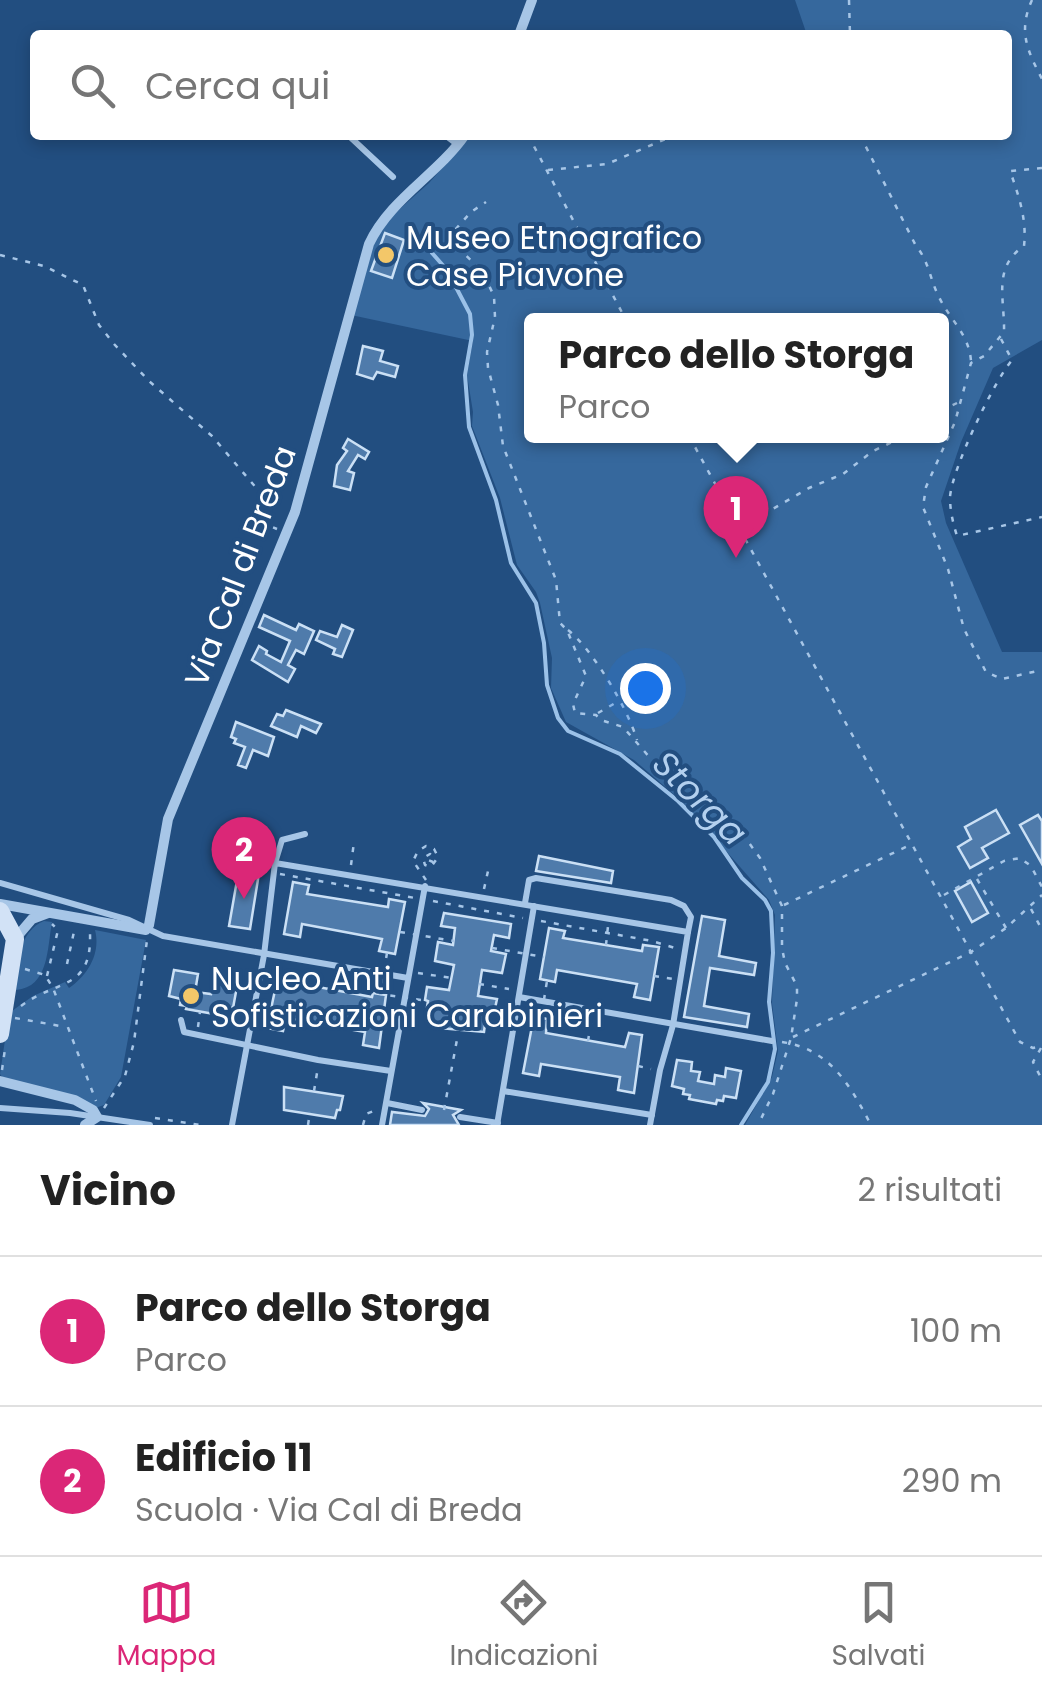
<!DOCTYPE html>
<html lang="it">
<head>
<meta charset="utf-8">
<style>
	:root { --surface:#fff; --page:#f6f6f6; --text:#222; --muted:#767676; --line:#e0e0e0; --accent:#db2777 }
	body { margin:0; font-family:Poppins,sans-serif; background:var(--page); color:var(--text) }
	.you { position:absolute; left:645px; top:688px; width:35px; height:35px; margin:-25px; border:8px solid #fff; border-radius:50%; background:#1a73e8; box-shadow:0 0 0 15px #1a73e833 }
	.badge { display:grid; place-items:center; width:65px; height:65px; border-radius:50%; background:var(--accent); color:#fff; font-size:32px; font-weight:700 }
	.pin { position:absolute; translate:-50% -82px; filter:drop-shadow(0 2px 5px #0008) }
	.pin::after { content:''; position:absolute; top:52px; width:35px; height:30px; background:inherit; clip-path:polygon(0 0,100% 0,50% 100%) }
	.popup { position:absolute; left:524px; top:313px; width:425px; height:130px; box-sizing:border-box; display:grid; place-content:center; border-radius:10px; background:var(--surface); filter:drop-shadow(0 2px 8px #0005); font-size:32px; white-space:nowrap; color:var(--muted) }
	.popup b { font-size:38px; color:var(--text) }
	.popup::after { content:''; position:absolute; left:50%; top:100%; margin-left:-20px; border:20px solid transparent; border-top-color:var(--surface) }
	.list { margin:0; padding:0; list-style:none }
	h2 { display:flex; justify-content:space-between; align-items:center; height:130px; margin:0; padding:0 40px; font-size:42px }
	h2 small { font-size:32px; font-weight:400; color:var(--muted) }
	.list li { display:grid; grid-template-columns:65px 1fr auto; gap:30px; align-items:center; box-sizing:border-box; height:150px; padding:0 40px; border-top:2px solid var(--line) }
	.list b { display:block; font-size:38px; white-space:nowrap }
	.list p { margin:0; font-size:32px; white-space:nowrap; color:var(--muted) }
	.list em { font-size:32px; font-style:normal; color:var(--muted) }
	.icon { flex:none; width:55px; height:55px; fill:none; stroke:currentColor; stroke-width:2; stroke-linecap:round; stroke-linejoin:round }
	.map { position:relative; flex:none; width:1042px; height:1125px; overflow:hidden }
	.search { position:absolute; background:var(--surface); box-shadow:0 5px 15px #0003; left:30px; right:30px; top:30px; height:110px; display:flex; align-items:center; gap:25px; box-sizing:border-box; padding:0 35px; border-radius:10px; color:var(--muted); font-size:38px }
	.sheet { height:430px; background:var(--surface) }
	nav { display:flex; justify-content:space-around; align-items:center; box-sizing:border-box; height:140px; border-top:2px solid var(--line); background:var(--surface); font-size:28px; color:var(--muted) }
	nav a { display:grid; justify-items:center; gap:5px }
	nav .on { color:var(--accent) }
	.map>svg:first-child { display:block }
</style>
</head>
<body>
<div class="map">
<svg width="1042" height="1125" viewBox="0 0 1042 1125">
	<rect width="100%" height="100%" fill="#224e80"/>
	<g fill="#36689d" fill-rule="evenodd">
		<path d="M795,0h247v340l-49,28 -32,74 -20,59 5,22 56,129h40v473h-297l27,-48 6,-26 -6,-48 3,-88 -6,-15 -85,-97 -50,-43 -68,-38 -15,-34 1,-30 -12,-55 -4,-11 -19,-27 -17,-67 -28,-72 1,-14 -6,-37 6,-34 -122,-26 11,-45 22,-47 45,-40 42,-48h536v-100h-200zM531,320h410v116h-410z"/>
		<path d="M44,921l8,1c-5,27 -3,65 -36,68 -2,-24 4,-60 28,-69z"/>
		<path d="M95,930l51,10 -25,137 -17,28 -9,3 -92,-30 -3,-4 9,-61 24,-17 32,-14 4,6c19,-13 32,-35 26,-58z"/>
	</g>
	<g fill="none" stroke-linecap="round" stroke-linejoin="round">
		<path stroke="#9bc1e8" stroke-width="4" d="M432,253l15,17 23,44 2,21 -7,40 4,52 27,73 15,63 25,40 8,40 3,42 11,33 10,13 52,23 58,47 36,36 28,41 23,22 6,11 2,42 -4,49 6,47 -7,33 -27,43"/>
	</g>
	<g fill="#4f7bab" stroke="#cbe0f5" stroke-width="2.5">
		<path d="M385,233l19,7 -12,38 -21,-7z"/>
		<path d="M363,346l20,5 -3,10 18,5 -3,11 -18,-5 -4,7 -16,-5z"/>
		<path d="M348,439l21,13 -4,7 -7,-4 -10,16 6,2 -4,17 -16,-4 3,-21 10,-14 -4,-3z"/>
		<path d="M264,615l32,15 3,-6 15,7 -10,23 -8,-4 -8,15 7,4 -7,13 -36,-22 7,-14 8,5 -1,3 15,8 9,-21 -31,-14z"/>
		<path d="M342,625l11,5 -11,27 -9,-3 2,-5 -19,-9 4,-9 17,6z"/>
		<path d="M286,710l35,14 -5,9 -15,-7 -4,11 -26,-11 6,-12 6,2z"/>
		<path d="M236,722l38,15 -6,19 -15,-6 -7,18 -8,-3 7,-18 -11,-4 2,-4 -5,-2z"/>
		<path d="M996,810l13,23 -27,15 6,10 -18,10 -12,-21 13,-8 -6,-12z"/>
		<path d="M1038,815l4,6v43l-22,-39z"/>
		<path d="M539,856l74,15 -2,12 -75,-12z"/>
		<path d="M239,869l20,4 -9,56 -21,-3z"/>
		<path d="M293,882l16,3 -2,9 81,13 1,-8 16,3 -10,52 -16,-3 3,-12 -80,-15 -2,13 -16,-3z"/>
		<path d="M971,882l17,31 -16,9 -17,-31z"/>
		<path d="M444,913l67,11 -2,14 -15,-3 -3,16 15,3 -4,19 -20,-3 -4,26 19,3 -3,14 -3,-1 -2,12h-4l-1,8 -44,-4v-3l-12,-2 2,-9 -4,-1 2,-12 -3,-1 2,-13 22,3 5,-25 -19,-4 3,-19 15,3 2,-17 -14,-2z"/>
		<path d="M702,916l23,4 -6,36 37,7 -2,12 -44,-7 -6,38 45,8 -2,13 -63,-10z"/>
		<path d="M549,928l16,3 -2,7 79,13 1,-6 16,2 -9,53 -16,-3 3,-13 -80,-14 -2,12 -15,-3z"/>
		<path d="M174,970l24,4 -3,18 16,2 2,-13 9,2 1,-4 15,2 -5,27 -12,-2 -1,5h-6v3l-28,-5 1,-3 -7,-1 1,-6 -12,-3z"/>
		<path d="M278,976l13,2v4l81,15 1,-4 13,2 -7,53 -16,-3 2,-13 -79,-14 -3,13 -16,-3z"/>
		<path d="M534,1016l13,3 -1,14 79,14 4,-14 13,2 -8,58 -16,-3 2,-13 -79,-13 -2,12 -16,-3z"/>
		<path d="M677,1060l15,2 -1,9 9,1 -2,9 16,3 1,-9 10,2 1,-9 15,3 -5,27 -12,-2 -1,5 -6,-1 -1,4 -27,-5 1,-4 -7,-1 1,-5 -12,-3z"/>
		<path d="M284,1087l59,9 -3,14h-3l-2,8 -51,-8z"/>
		<path d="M423,1103l38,7 -8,5 6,10h-69l2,-13 33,4 4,-7z"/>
	</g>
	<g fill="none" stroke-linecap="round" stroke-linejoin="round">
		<g stroke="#a7c6e7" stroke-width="2.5" stroke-dasharray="5 8" stroke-linecap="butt">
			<path d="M849,0l1,35"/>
			<path d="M1032,0c-14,31 -5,50 10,79"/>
			<path d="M528,135l98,185"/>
			<path d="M860,135l56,111c13,15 14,34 23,51 11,23 30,37 32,64"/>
			<path d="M1042,168l-32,3c9,25 17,49 14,75 -32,21 -19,54 -20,86l-20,24 -13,7 -16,59 -29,65 -3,20 25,62 16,60 22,43 16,7 40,-9"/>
			<path d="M548,170l59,-6 68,-29"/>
			<path d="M416,238l21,12 34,-38 15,-10"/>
			<path d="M448,238l34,33 12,25 1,21 -8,35 1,16 10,37 5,41 53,134 4,43 7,7 19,46 -13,28 2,9 21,2 5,5 22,7 36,41 66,42 35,48 22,48v42l3,15 12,23v13l-6,39 -18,56 -15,31"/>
			<path d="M0,255l44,11 39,19 16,40 15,19 35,37 63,55 46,54 9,13 5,24 5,2"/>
			<path d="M1001,339l11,21c-19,23 -60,109 -62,137 0,14 3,26 7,39l85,-19"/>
			<path d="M941,411l16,-8"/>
			<path d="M689,436l331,606 13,6 9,-2"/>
			<path d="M740,528l69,-40 34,-14 30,-23 32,-15"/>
			<path d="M568,630c25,20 60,79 69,110"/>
			<path d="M598,713l19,-11"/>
			<path d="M351,865l3,-23"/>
			<path d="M280,874l135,24"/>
			<path d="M977,879l29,49"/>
			<path d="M426,880l-13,-19 5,-10 8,-5 8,3 4,8 -7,10 -6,-2 -2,-7 7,-4 4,4 -1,4 -5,-2"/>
			<path d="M484,889l4,-18"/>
			<path d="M944,895l60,-34 16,-3 11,8 11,21"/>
			<path d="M433,901l90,17"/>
			<path d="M784,905l128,-61"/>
			<path d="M1031,909l11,21"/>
			<path d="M541,921l111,20 23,7"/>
			<path d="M606,945l2,-19"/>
			<path d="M67,964l8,-37"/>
			<path d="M25,969l20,6 8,13 43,113"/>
			<path d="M418,973l34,5"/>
			<path d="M47,976l11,-46 -6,-6"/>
			<path d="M654,976l19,3"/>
			<path d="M479,984l30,5"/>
			<path d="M21,1006c36,-27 71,-15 69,-73l-3,-2"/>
			<path d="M15,1018l51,9"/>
			<path d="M198,1027l2,-15"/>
			<path d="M793,1037l178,-85 35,-24 36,-33"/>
			<path d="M588,1041l4,-24"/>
			<path d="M782,1042c48,7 68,43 89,83"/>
			<path d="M1041,1048l-8,14 9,18"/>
			<path d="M638,1066l13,3"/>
			<path d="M2,1070l3,-21"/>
			<path d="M314,1091l4,-24"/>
			<path d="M104,1108l21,-32 9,-34 13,-102"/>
			<path d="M444,1110l14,-76"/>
			<path d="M155,1118l46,7"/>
			<path d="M308,1125l2,-13"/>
			<path d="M363,1125l3,-11 10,-4"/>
		</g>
		<g stroke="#a7c6e7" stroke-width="6">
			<path d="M348,135l45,42"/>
			<path d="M445,135l12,9"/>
			<path d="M275,863l7,-23 23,-6"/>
			<path d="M0,883l129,37 34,16 245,42"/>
			<path d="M525,903l4,-23 7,-2 135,22 13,6 7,11 -3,15"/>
			<path d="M519,997l253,44"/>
			<path d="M181,1020l3,12 134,28 73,11"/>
			<path d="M503,1091l149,24"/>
			<path d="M387,1103l35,7"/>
			<path d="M0,1108l70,5 80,12"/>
			<path d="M460,1117l38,6"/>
			<path d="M232,1125l32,-170 11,-92 413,69 -15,93 -13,45 -10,55"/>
			<path d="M382,1125l43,-239"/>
			<path d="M497,1125l37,-219"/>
		</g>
		<g stroke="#a7c6e7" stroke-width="10">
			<path d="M519,35l13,-35"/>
			<path d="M0,904l146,26 3,-5 19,-106 127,-307 74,-268c21,-45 68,-69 96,-109"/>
			<path d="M15,939l17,-20 16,-6"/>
			<path d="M0,1081l75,19 18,10 4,7 -12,8"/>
		</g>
		<path stroke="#d2e2f6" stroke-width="18" d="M0,911l15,28 -15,95"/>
		<g stroke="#a7c6e7" stroke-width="2.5" stroke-dasharray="5 8" stroke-linecap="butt">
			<path d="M400,932l54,9"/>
			<path d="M492,948l52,9"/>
			<path d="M387,953l-7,41 48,7"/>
			<path d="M495,1010l46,8 6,-37"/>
		</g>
	</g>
	<g fill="#f3c769" stroke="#224e80" stroke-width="4">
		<circle cx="386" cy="255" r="10"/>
		<circle cx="191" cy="996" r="10"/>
	</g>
	<g text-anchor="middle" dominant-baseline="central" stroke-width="8" stroke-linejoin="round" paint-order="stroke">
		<g font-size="32" fill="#fff" stroke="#224e80" text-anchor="start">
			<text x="406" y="237">Museo Etnografico<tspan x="406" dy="37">Case Piavone</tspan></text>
			<text x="211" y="978">Nucleo Anti<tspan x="211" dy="37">Sofisticazioni Carabinieri</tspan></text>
		</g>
		<g font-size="32" fill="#fff" stroke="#224e80">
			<text transform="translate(240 566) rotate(-69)">Via Cal di Breda</text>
		</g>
		<g font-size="35" font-style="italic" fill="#b3d0ef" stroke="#224e80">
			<text transform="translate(700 798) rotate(45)">Storga</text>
		</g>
	</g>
</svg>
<div class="you"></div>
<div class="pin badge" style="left:736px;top:558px">1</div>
<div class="popup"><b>Parco dello Storga</b>Parco</div>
<div class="pin badge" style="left:244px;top:899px">2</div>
<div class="search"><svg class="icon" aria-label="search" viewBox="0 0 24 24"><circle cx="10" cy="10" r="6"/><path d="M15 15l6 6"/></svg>Cerca qui</div>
</div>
<section class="sheet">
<h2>Vicino<small>2 risultati</small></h2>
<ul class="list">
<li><span class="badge">1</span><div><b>Parco dello Storga</b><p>Parco</p></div><em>100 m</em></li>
<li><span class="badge">2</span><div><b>Edificio 11</b><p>Scuola · Via Cal di Breda</p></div><em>290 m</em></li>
</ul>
</section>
<nav>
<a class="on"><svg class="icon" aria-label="map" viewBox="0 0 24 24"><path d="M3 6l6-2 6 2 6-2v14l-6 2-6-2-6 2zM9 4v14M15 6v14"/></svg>Mappa</a>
<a><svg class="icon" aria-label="directions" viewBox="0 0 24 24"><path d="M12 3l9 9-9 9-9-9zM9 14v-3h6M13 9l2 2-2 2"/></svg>Indicazioni</a>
<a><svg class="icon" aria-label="saved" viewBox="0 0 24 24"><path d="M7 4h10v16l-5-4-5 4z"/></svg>Salvati</a>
</nav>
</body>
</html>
